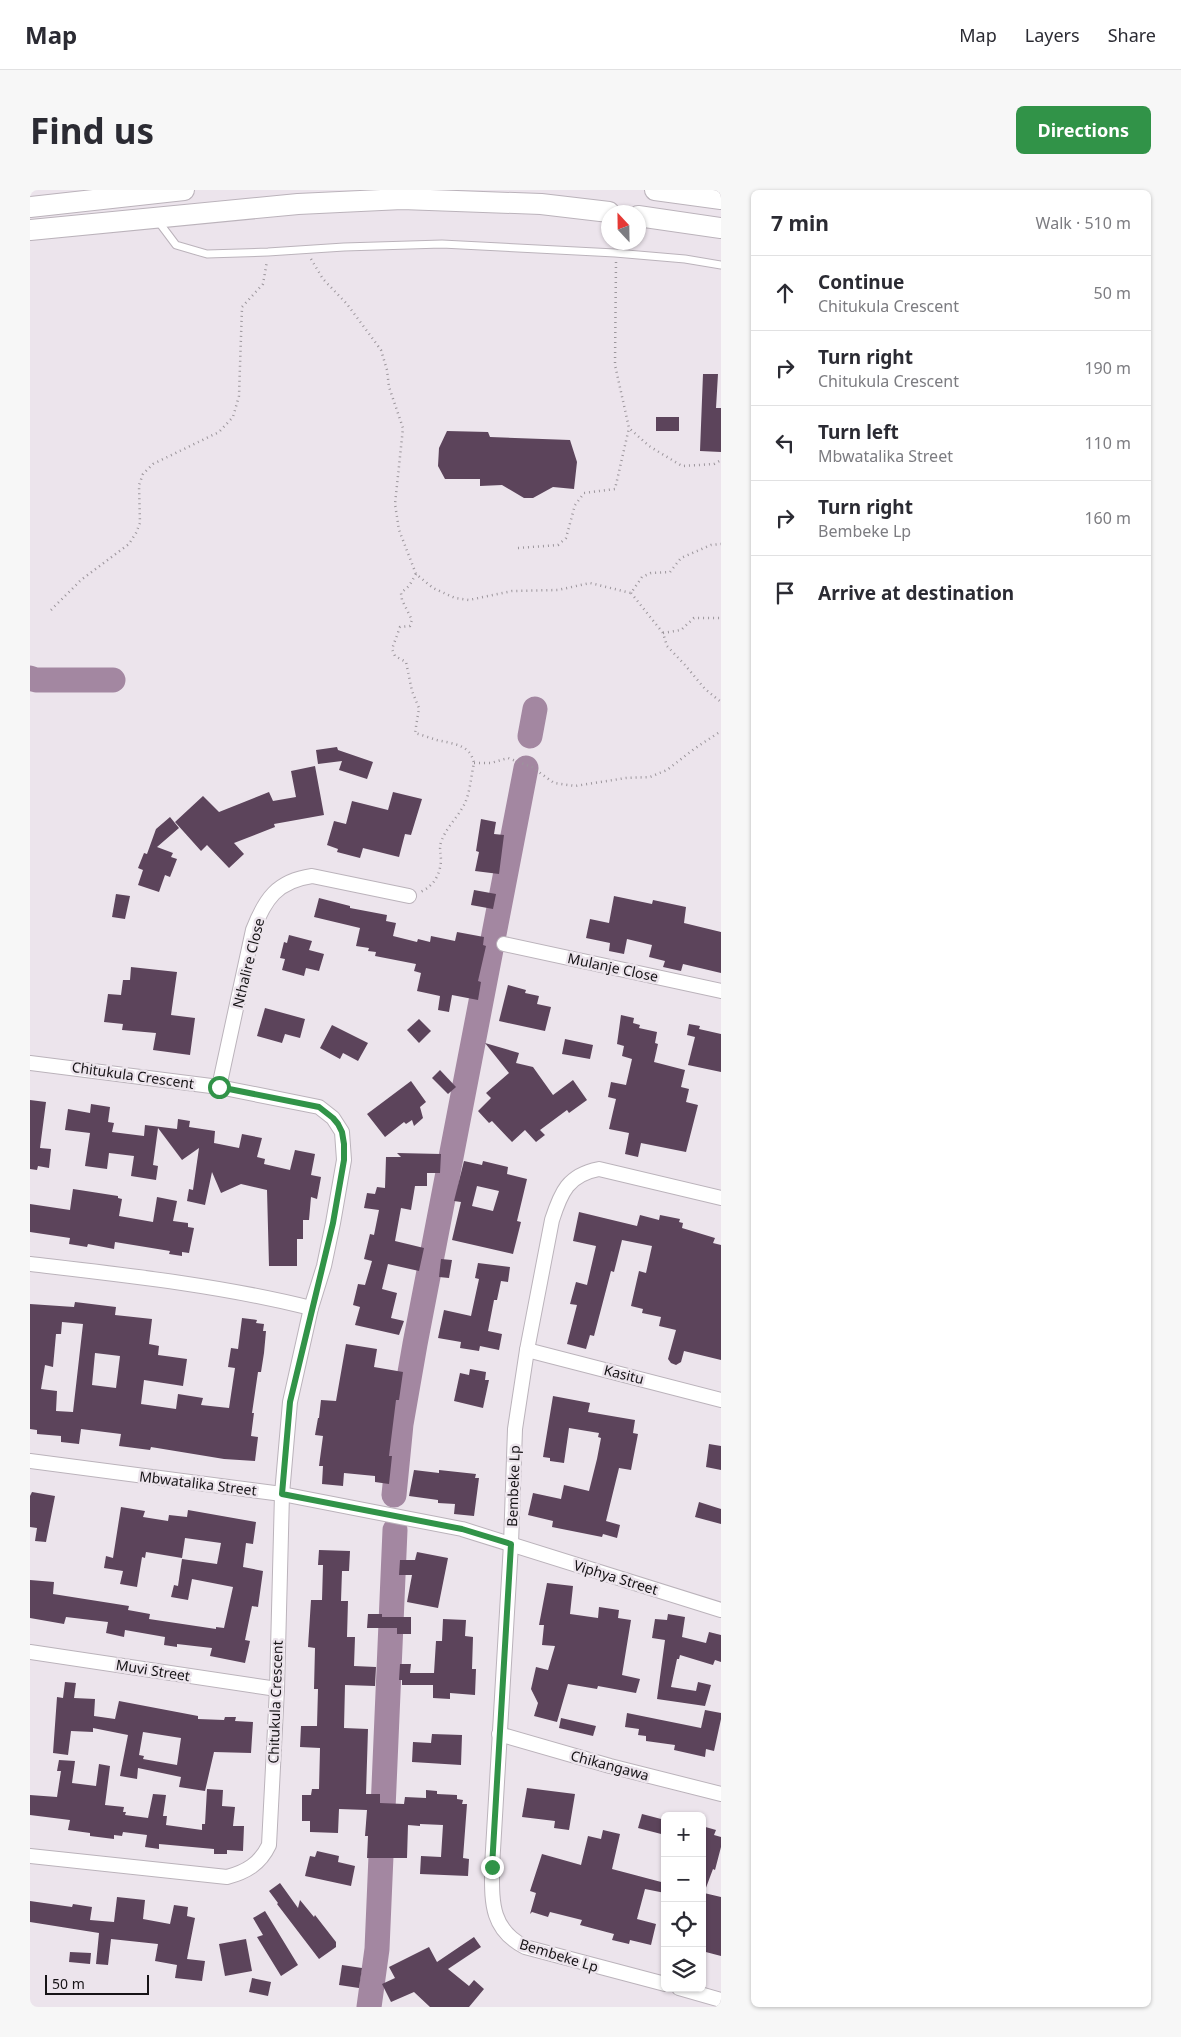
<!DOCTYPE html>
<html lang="en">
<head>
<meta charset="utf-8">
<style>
	:root { --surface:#fff; --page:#f7f7f7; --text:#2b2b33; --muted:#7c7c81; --line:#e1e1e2; --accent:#319348 }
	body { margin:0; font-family:"Noto Sans",sans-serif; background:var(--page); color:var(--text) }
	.controls { position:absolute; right:15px; bottom:15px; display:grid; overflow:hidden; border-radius:8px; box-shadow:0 1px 4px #0004 }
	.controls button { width:45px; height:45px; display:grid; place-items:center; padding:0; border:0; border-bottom:1px solid var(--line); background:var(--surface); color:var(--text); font:25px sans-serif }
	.compass { position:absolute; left:571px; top:15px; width:45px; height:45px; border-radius:50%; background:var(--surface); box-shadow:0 1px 4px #0004; rotate:338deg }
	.scale { position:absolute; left:15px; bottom:12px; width:104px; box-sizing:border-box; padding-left:5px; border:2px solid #161316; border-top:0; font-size:14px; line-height:18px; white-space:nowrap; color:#161316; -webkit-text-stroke:4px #ece4ec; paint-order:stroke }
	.stop { position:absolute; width:15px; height:15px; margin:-11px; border:4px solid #319348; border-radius:50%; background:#fff }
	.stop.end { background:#319348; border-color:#fff; box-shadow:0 1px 5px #0008 }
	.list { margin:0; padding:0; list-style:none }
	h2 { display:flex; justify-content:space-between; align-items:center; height:65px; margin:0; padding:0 20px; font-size:21px }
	h2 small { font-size:16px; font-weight:400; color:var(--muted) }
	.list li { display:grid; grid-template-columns:32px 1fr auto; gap:15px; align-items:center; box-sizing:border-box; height:75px; padding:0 20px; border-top:1px solid var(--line) }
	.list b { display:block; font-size:19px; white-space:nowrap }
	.list p { margin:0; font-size:16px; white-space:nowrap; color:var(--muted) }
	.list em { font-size:16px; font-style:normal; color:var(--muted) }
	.icon { flex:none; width:28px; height:28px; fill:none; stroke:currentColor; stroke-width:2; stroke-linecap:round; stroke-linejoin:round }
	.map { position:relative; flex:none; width:691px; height:1817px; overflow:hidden; border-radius:8px }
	header { display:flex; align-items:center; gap:30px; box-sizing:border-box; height:70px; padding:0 25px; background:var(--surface); border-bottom:1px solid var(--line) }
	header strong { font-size:24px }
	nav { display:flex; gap:28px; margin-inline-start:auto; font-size:18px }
	.intro { display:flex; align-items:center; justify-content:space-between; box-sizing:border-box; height:120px; padding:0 30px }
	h1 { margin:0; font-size:35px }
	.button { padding:12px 22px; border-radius:8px; background:var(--accent); color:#fff; font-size:18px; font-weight:700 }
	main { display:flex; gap:30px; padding:0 30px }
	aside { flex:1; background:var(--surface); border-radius:8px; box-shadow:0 1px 4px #0004 }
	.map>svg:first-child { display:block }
</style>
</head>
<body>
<header>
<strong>Map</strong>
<nav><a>Map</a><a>Layers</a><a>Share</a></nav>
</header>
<div class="intro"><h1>Find us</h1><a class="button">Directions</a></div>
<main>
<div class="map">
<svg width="691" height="1817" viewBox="0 0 691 1817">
	<rect width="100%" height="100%" fill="#ece4ec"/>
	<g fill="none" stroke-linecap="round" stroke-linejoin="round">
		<g stroke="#a387a1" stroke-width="25">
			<path d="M0,488l6,2h77"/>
			<path d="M500,546l5,-27"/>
			<path d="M364,1305l7,-71 14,-80 111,-576"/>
			<path d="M339,1817l8,-58 18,-419"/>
		</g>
	</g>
	<g fill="#5c445b" fill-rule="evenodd">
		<path d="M673,184h15l-2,34h5v44l-21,-1z"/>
		<rect x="626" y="227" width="23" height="14"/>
		<path d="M417,241l41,1 2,5 80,3 7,22 -3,27 -21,-2 -20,11h-9l-22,-13 -22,1v-7h-35l-7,-13 1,-18z"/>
		<path d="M307,557l1,3 35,12 -6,17 -28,-9 3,-9 -24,3 -2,-14z"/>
		<path d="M285,576l9,49 -50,9 1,3 -41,16 10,11 -15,14 -22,-23 -6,6 -26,-29 28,-26 16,16 50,-20 4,9 23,-4 -5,-26z"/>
		<path d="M363,602l29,7 -11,36 -6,-1 -6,23 -36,-9 -3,10 -23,-6 1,-3 -11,-4 7,-24 12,3 6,-23 36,9z"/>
		<path d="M140,627l9,11 -22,19 16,6 -2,4 6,2 -7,18 -5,-2 -6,17 -21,-7 5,-15 -5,-2 6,-15 3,1 9,-25z"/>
		<path d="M451,629l15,3 -2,12 10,1 -5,39 -24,-3 4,-19 -3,-1z"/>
		<path d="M444,700l22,4 -3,15 -22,-4z"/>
		<path d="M86,704l14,2 -5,23 -13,-2z"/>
		<path d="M584,706l38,8 1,-4 33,7 -2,16 37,9v41l-38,-9 -2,7 -18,-4 2,-6 -16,-4 3,-12 -25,-6 -3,15 -15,-3 1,-8 -24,-5 4,-19 19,4z"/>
		<path d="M289,708l31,8v2l37,7 -1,6 10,2 -3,13 24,6 1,-3 12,3 1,-6 24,5 2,-9 27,5 -1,8 3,1 -8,35 3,1 -3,18 -26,-5 -3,17 -11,-2 2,-14 -23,-5 4,-18 -7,-2 2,-7 -41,-8 1,-4 -8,-1 1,-3 -13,-2 4,-18 -46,-11z"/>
		<path d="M259,745l23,6 -3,9 15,4 -5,17 -13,-3 -2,8 -22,-6 3,-11 -5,-1 4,-16 3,1z"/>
		<path d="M101,777l46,5 -6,43 24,3 -5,37 -37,-5 3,-17 -34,-3 1,-6 -19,-2 4,-28 13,1 2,-15h7z"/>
		<path d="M478,795l18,5 -1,3 14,3 -2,8 14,3 -6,24 -46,-10z"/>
		<path d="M235,818l40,11 -5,19 -15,-4 -3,9 -25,-7z"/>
		<path d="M591,825l13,3 -1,5 7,2 -1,3 18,4 -2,11 3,1 -4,18 31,8 -4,17 8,2 -3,13 12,3 -12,47 -45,-9 -3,14 -13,-3 4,-21 -20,-4 7,-30 -8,-2 3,-15 15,3 6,-26 -10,-3 2,-10 -7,-2z"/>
		<path d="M389,829l12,12 -12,12 -12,-13z"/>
		<path d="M659,834l11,2 -1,3 22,5v38l-33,-7 7,-28 -8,-2z"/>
		<path d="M302,835l36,18 -10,18 -15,-8 -3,6 -20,-11z"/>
		<path d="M535,849l28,6 -3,14 -28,-5z"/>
		<path d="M455,853l34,10 -3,10 17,4 20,28 20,-15 14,20 -18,13 -2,-3 -27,20 5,5 -9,7 -11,-12 -13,12 -20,-21 -3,2 -11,-12 13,-13 -5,-5 23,-20z"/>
		<path d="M410,880l16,17 -8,7 -16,-16z"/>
		<path d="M381,891l15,21 -6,5 3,11 -9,8 -2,-6 -6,4 -2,-2 -19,15 -18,-23z"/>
		<path d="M0,910l16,2 -6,46 11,1 -2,19 -11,-2 -1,4 -7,-1z"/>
		<path d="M61,914l19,3 -2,15 6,1 -2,9 32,4 1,-11 32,4 1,-10 12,2 -1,6 26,4 -1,12 25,5 3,-14 20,4 -5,19 8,2 -1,5 26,6 5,-20 20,4 -4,21 10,2 -4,22 -6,-2 -2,23h-6v19h-6v27h-28l-2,-76 -26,-6 -20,9 -9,-21 -7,33 -18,-4 2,-12 4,1 6,-42 -17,12 -24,-32 -5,37 5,1 -2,14 -25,-4 3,-20 -25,-3 -2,16 -22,-3 5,-33 -25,-3 3,-21 22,4z"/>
		<path d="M367,963l44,1 -1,19h-13v13h-12l-4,24 -10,-2 -6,33 29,7 -5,23 -31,-7 -6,25 15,4 -6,25 13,3 -5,14 -44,-10 5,-18 -7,-2 5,-21 7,1 7,-24 -8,-2 6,-25 4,1 5,-25 -15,-2 3,-15 8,1 2,-7 8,1 1,-31h15z"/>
		<path d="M434,971l18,4 1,-4 25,6 -1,7 20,5 -10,42 4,1 -8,32 -61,-14 9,-38 -7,-1zM447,996l22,5 -6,20 -21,-5z"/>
		<path d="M43,999l45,7v2l4,1 -3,17 34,6 4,-25 20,4 -4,20 15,2v4l6,1 -5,25 -7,-1v4l-13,-2 1,-3 -55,-9 -1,7 -26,-5 -1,3 -18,-3 1,-6 -40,-6v-28l40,6z"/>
		<path d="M549,1022l58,14 3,-11 19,5 1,-5 20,4 -1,3 4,1 -1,5 33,10 -2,5 8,2v115l-37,-9 -3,11 -5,3 -5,-2 -3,-4 8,-29 -17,-4 2,-9 -19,-4 1,-4 -12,-3 8,-35 7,2 6,-27 -30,-6 -8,32 -3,-1 -17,65 -4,-1 -4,14 -19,-5 10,-39 -7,-1 6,-22 11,3 9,-39 -23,-5z"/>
		<path d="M411,1069l11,1 -3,18 -10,-1z"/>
		<path d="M448,1073l32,4 -2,15 -7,-1 -4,19h-3l-6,31 14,3 -3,16 -19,-4 -1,5 -19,-3 1,-6 -23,-4 6,-28 27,6 8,-37 -4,-1z"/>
		<path d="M45,1112l41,5 -1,8 37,4 -3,25 10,2 -1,9 29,4 -4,27 -39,-6 -3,24 35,5 2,-15 25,4 -2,7 28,3 6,-40 -7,-1 3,-19 7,1 4,-31 15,2 -1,3 8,1 -1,7h3l-2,22 -3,19h-3l-6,41h2l-3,23 7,1 -3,24 -31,-2 -73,-12 -1,3 -31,-4 2,-12 -40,-5 -2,15 -18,-2v-6l-24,-2v-4l-7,-1v-125l44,3zM32,1132l21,2 -10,88 -17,-1 1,-20 -16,-2 4,-24 8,2 3,-33h5zM65,1163l25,3 -4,32 -24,-3z"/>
		<path d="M316,1154l31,5 -3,18 29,5 -4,28h-3l-7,56h3l-3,28 -14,-2v-6l-31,-3 -1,13 -21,-2 1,-18h-4l4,-30 -8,-1 3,-17h1l2,-18 15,1z"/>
		<path d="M440,1179l16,3 -1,8h4l-6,28 -29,-7 6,-28 9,2z"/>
		<path d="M523,1206l37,7 -2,9 47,8 -2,13 5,1 -7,36 -12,-2 -13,53 14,4 -3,13 -14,-4 -1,3 -50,-10 1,-6 -25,-6 5,-22 28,6 3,-14 25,6 8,-32 4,-21 -3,-1 1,-4 -30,-5 -5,35 -14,-2v-3l-7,-1z"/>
		<path d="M679,1254l12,2v24l-15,-3z"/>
		<path d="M384,1280l25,3v-3l37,4 -1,4h4l-5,38 -20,-2 1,-10 -17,-1v-3l-29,-4z"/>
		<path d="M2,1302l23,4 -9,46 -11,-1 2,-13 -7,-1v-31z"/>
		<path d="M669,1312l22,7v15l-26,-7z"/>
		<path d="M91,1317l24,4 -2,6 25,4 1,-6 18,2 1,-7 68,12 -3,22 -7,-1 -3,24 20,4 -5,36 -6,-1 -7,34 5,1 -5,22 -35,-7 2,-8 -35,-4v3l-13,-2 1,-8 -40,-7 -1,7 -18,-4 2,-11 -42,-5 -2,7 -34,-6v-38l24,2 -1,12 76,12 -1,4 22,4 -1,5 67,10v-2l8,1 9,-41 -41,-8 -4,21 -17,-3 3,-12 4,1 4,-27 35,5 4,-21 -36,-5 -3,20 -36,-6 -1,6 -3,-1 -5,30 -17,-3 3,-13 -19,-3 2,-12 7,2z"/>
		<path d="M289,1360l31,1 -1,20h-7l-1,30h7l-1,36h8l-1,29 22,1 -1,19 -30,-1 -1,43 24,1 -2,65h14v9l24,1 1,-7 21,1v-8l11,1v3l20,1v4l6,1 -1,4h5l-4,54 6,1 -1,17 -48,-2 1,-18 20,1 2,-32 -23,-1v2l-12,-1 -1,33h-40l1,-22h-3l2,-26 -28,-1 -1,24 -28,-1v-11h-8v-26h9l1,-6h7l1,-41 -20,-1 1,-21h16l1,-37h-4l1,-41 -7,-1 3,-47h11l1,-35h-5z"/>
		<path d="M387,1362l31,6 -10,50 -31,-6 5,-27h-13l1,-15h15z"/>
		<path d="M517,1393l26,3 -3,28 28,4 1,-11 20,3 -1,8 13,2 -9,55 18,4 -4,14 -38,-7 -1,3 -29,-5 -11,38 -23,-6 4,-13 -7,-14 5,-22 12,3 7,-24 -13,-1 2,-20h-5z"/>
		<path d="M338,1424h14v3h29v17h-14v-6h-30z"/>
		<path d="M638,1424l17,3 -3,20 24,6 3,-11 12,3v27l-6,-2 -2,5 -33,-10 -1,4h-2l-6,28 25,4 2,-9 13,3 -6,21 -48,-7 8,-59 -13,-2 3,-19 12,1z"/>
		<path d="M413,1429l23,1 -1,16 8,1 -1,32h4l-1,26 -25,-2v6l-17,-1v-13h-31v-5h-3l1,-16h11l-1,9h24l2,-32h6z"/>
		<path d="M35,1492l11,1 -2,15 21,1 -1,17 21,3 4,-18 79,15v3l26,1 1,-3h11l-1,4 18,1 -2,31 -37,-1 -9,39 -26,-4 2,-10 -43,-9 -1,11 -17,-3 8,-41 -35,-7v4l-22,-1 -3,24 -15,-2 4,-56 6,1zM113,1542l38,6 -4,27 -34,-6 1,-3 -5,-1z"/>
		<path d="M675,1520l16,3v6l-7,32 -8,-2 -1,8 -31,-7 1,-5 -29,-4v-5l-8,-1 1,-6 -14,-2 2,-14 74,15z"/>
		<path d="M531,1528l35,8 -3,10 -34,-8z"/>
		<path d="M402,1544l30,1 -1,30 -49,-3 1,-20 18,1z"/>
		<path d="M29,1570l16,1 -3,22 24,3 3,-22 11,2 -5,39 19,2 -1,5h3l-1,3 23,3 5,-24 13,1 -3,21h4l-1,9 36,5v-6h3l2,-35 16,1 -1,16 13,1 -2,19h11l-1,25 -16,-1v4h-13v-5l-55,-5v5l-14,-2 2,-12 -24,-3 -1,4 -8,-1v4l-24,-3v-3l-22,-3 2,-10 -40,-5v-20l27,2 4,-26h-4z"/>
		<path d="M497,1598l48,6 -6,36 -15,-2 1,-7 -33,-4z"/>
		<path d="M612,1624l23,6v15l-27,-7z"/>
		<path d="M672,1636l14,4 -2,5 7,2v10l-6,23 -2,-1 -9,24 17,4v59l-19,-5z"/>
		<path d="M573,1640l17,4 -8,35 53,14v10l-20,-4 -8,30 19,5 -5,21 -21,-5 -1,4 -17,-4 2,-6 -34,-9 2,-5 -32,-8 -2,5 -16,-5 -2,2 6,-21 -6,-2 12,-37 39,11 7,-29 13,3z"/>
		<path d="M287,1661l22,5 -1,6 17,4 -4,20 -46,-10 5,-20 5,1z"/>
		<path d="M250,1693l18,25 2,-8 14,17 1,-2 21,27v5l-17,12 -42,-55 1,-1 -9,-12z"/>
		<path d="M87,1707l28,3 -2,19 27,5 4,-19 14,2 -1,9 8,2 -8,41 18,2 -3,20 -27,-3 2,-13 -22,-4 3,-17 -47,-5 -3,26 -12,-1 3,-31 -69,-11v-21l42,6 1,-3 19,3 -2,13 24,2z"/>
		<path d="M235,1721l33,54 -17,11 -24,-39 6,-2 -10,-17z"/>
		<path d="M444,1747l7,10 -33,22 21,17 5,-6 10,9 -15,18h-39l-16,-15 -23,10 -9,-18 13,-6 -6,-11 40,-20 8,15z"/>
		<path d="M216,1749l6,32 -27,5 -6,-32z"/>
		<path d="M40,1762l21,1 -1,11 -21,-2z"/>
		<path d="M312,1775l20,3 -3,20 -20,-3z"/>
		<path d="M222,1788l19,4 -3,14 -19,-4z"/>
	</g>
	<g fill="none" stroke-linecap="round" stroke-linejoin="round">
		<g stroke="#bbb3bb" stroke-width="9">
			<path id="lane" d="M128,31l18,24 31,9 61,-2 76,-5 98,-3 173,9 70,6 36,6"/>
		</g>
		<g stroke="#bbb3bb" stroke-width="16">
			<g id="street">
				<path d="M474,754l217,47"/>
				<path d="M0,873l189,24 100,20 14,11 9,14 2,28 -11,63 -9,43 -13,42 -21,94 -8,92 -5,195 -8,156c-9,19 -23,27 -42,32l-197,-21"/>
				<path d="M189,897l34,-157c12,-31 24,-49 59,-54l97,20"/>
				<path d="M0,1074c94,11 189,21 281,44"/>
				<path d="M497,1160l194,50"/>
				<path d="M0,1271l252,33 180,35 259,81"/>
				<path d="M0,1462l247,37"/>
				<path d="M469,1544l111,32 111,28"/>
				<path d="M635,1794l-140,-37c-35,-18 -33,-46 -33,-80l19,-323 4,-115 12,-79 25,-130c9,-28 16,-45 47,-51l122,29"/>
				<path d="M649,1798l42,12"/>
			</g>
		</g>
		<g stroke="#bbb3bb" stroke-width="22">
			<g id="secondary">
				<path d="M625,0l66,9"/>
				<path d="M0,17l154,-17"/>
				<path d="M608,26l83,12"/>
				<path d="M0,40l268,-26 104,-5 139,5 68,8"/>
			</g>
		</g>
		<g stroke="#9c969c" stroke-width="2.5" stroke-dasharray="1 4" stroke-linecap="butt">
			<path d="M281,69l12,20 24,25 34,46 6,20 2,17 14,41 -8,76 4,26 17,44 17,14 22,10 14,2 43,-9 46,-1 32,-7 41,10 11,-16 9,-4 19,-1 11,-14 30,-13 10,-1"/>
			<path d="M586,72l-1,103 14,63 20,18 33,20 32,-2 7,-4"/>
			<path d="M488,358l40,-3 8,-7 9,-33 9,-12 31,-4 14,-61"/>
			<path d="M386,384l-7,12 -8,7 1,7 10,20 -2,6 -10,1 -8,22 3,7 11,6 6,29 7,17 -4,25c7,2 15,5 22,7 16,4 33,4 37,23 -3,13 -4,31 -10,42 -7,13 -18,23 -23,37 -2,7 0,12 0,19 -1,14 -8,26 -21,31"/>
			<path d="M601,403l32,40 4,13 18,19 20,24 16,13"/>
			<path d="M21,420l30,-30 48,-36 7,-11 4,-10 -1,-38 4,-11 10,-10 66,-32 14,-15 6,-21 3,-89 21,-23 4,-23"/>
			<path d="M633,443l18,-3 13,-12h27"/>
			<path d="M444,573h17l17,-5 24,9 22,16 21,3 51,-8 24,-1 17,-7 27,-21 27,-18"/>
		</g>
		<use href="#lane" stroke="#fff" stroke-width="7"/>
		<use href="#street" stroke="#fff" stroke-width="14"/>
		<use href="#secondary" stroke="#fff" stroke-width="20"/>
	</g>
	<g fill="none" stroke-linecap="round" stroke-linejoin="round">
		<path stroke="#319348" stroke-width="6" d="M189,897l100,20 14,11 5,6 4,8 2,12v16l-11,63 -43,179 -8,92 180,35 49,15 -19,323"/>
	</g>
	<g text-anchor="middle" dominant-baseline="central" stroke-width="5" stroke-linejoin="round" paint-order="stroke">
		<g font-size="14" fill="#161316" stroke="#ece4ec">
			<text transform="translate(218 773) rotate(-76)">Nthalire Close</text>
			<text transform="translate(583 777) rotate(12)">Mulanje Close</text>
			<text transform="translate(103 885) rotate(8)">Chitukula Crescent</text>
			<text transform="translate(594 1184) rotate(14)">Kasitu</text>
			<text transform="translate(168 1293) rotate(7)">Mbwatalika Street</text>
			<text transform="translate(483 1296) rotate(-88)">Bembeke Lp</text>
			<text transform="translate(586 1387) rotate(17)">Viphya Street</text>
			<text transform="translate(123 1480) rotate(9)">Muvi Street</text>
			<text transform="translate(245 1512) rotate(-88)">Chitukula Crescent</text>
			<text transform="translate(580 1575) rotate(15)">Chikangawa</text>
			<text transform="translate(529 1765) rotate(17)">Bembeke Lp</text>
		</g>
	</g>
</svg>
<div class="controls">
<button>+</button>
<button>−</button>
<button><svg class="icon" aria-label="locate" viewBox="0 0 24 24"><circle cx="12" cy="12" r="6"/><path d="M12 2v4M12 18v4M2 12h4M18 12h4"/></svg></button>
<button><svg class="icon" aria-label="layers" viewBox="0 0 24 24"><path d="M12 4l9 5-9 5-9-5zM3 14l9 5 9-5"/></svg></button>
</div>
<svg class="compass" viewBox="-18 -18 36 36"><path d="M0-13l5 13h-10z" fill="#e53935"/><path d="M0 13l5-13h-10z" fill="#7c7c81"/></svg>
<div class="scale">50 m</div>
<div class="stop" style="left:189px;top:897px"></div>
<div class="stop end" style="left:462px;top:1677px"></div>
</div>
<aside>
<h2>7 min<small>Walk · 510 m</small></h2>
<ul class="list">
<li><svg class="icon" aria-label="ahead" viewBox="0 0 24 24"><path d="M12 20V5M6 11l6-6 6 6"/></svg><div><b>Continue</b><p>Chitukula Crescent</p></div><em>50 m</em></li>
<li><svg class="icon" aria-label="right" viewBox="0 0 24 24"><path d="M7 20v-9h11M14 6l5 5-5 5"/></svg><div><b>Turn right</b><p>Chitukula Crescent</p></div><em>190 m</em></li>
<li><svg class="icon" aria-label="left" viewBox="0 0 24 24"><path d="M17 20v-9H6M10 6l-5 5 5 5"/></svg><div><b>Turn left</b><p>Mbwatalika Street</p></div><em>110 m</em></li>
<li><svg class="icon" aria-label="right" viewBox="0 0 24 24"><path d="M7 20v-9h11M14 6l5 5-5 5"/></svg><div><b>Turn right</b><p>Bembeke Lp</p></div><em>160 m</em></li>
<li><svg class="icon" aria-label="arrive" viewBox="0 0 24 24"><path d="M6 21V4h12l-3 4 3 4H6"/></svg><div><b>Arrive at destination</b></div></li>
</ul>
</aside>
</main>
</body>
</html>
